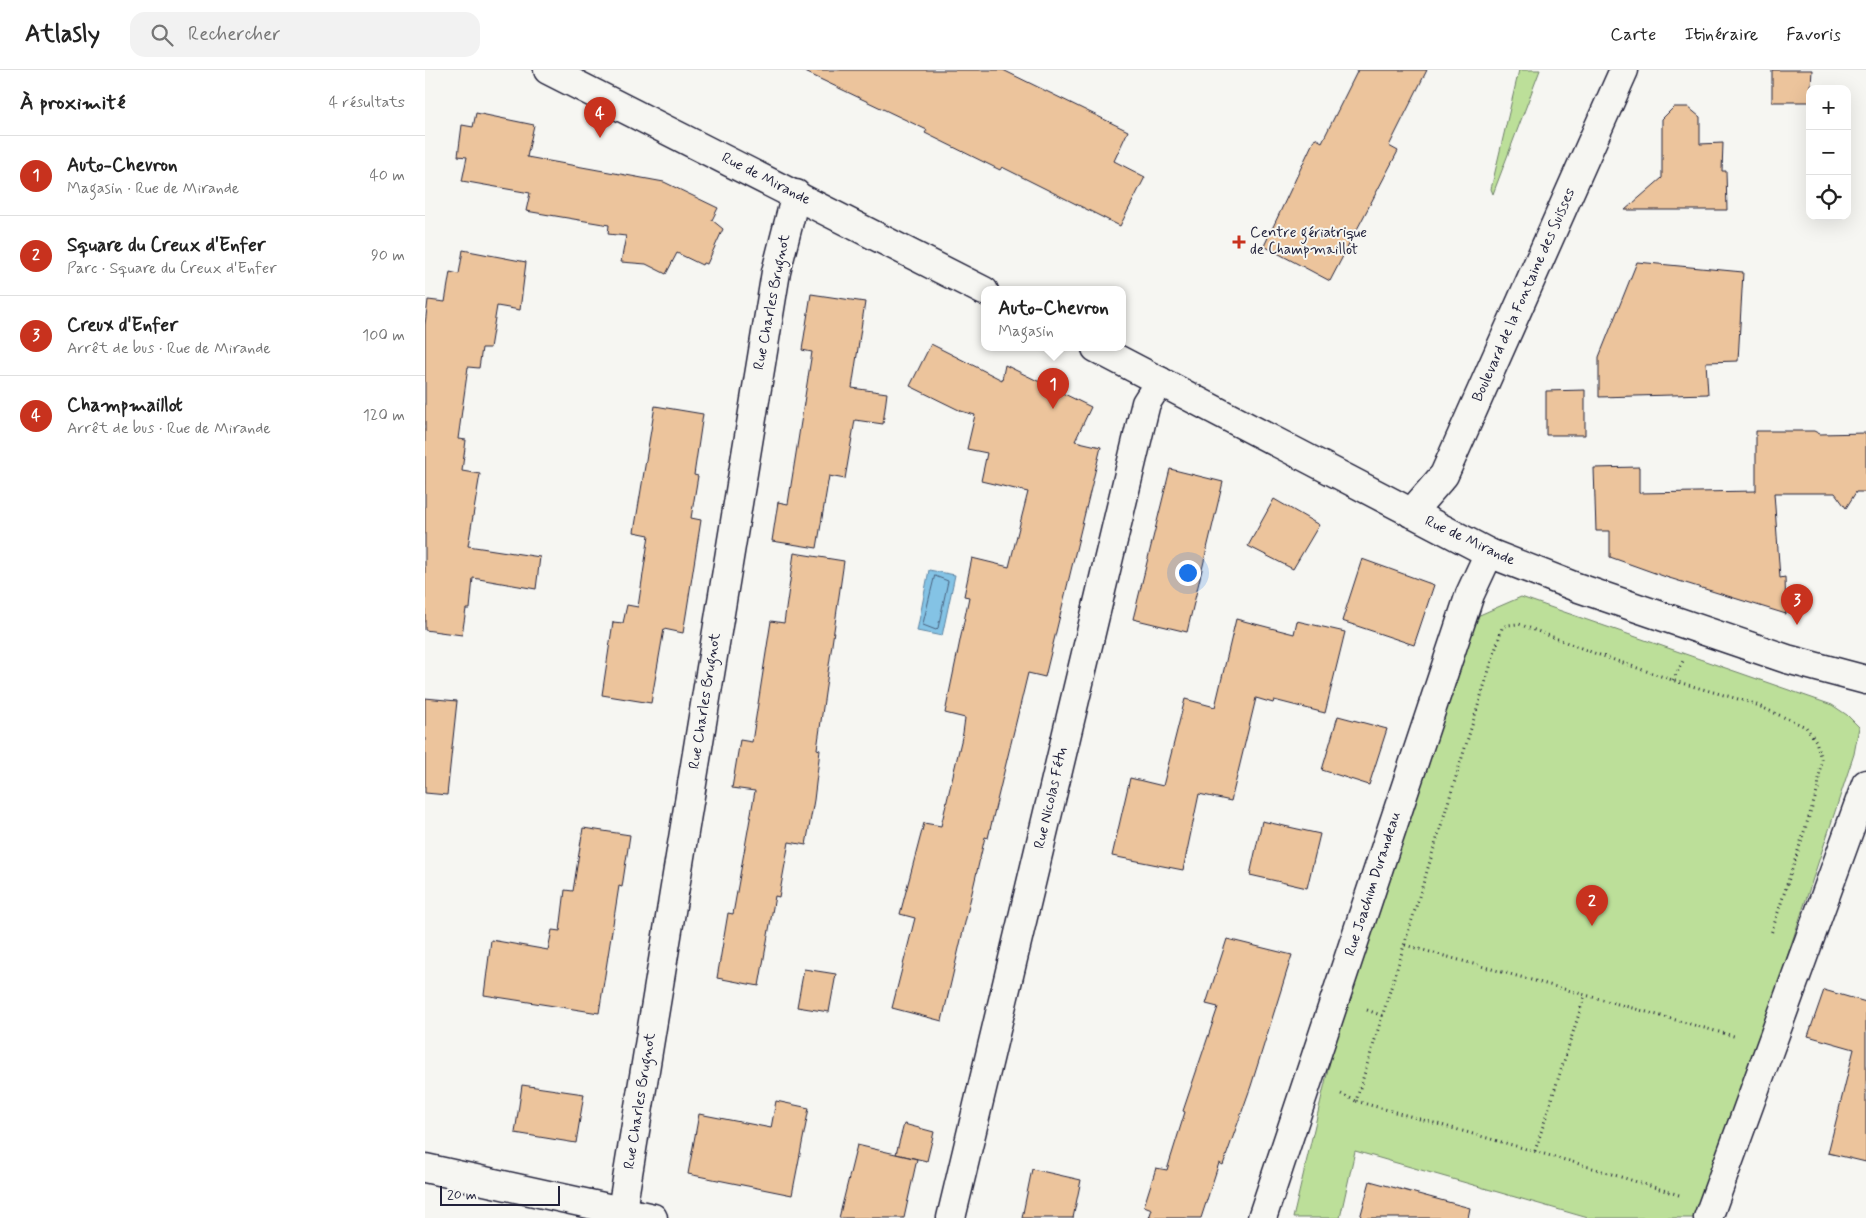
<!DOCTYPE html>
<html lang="fr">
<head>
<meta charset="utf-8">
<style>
	:root { --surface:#fff; --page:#f2f2f2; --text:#222; --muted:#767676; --line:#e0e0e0; --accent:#c8321e }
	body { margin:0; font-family:Mynerve,sans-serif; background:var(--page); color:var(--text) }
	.controls { position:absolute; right:15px; top:15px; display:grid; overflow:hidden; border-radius:10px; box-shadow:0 5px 20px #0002 }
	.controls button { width:45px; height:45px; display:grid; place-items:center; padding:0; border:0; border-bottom:1px solid var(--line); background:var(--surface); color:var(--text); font:25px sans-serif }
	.scale { position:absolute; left:15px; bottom:12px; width:120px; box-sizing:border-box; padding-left:5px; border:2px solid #22223b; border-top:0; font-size:14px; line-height:18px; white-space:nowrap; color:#22223b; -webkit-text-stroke:4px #f6f6f2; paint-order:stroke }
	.you { position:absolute; left:762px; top:502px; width:18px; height:18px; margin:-12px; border:4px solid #fff; border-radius:50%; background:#1a73e8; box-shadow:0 0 0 8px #1a73e833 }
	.badge { display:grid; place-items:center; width:32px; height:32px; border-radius:50%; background:var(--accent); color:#fff; font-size:16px; font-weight:700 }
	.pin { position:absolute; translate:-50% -41px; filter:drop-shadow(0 1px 2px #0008) }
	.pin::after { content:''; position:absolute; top:26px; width:18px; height:15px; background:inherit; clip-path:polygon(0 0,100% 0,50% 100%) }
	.popup { position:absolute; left:556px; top:216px; width:145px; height:65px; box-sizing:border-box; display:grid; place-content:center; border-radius:10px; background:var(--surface); filter:drop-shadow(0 1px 4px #0005); font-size:16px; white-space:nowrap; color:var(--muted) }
	.popup b { font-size:19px; color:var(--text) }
	.popup::after { content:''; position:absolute; left:50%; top:100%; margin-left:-10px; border:10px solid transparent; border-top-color:var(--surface) }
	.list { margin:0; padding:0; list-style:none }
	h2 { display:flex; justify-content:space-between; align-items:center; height:65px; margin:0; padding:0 20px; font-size:21px }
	h2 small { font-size:16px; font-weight:400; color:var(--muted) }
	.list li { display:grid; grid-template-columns:32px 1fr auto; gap:15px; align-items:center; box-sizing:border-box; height:80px; padding:0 20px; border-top:1px solid var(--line) }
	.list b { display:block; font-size:19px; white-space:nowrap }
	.list p { margin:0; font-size:16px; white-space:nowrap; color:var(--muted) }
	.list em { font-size:16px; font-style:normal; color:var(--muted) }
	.icon { flex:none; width:28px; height:28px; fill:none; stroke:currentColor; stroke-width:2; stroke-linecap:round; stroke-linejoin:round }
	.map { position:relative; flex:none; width:1441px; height:1148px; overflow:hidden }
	header { display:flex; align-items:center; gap:30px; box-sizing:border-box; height:70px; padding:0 25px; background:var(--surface); border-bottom:1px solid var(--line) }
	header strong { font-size:24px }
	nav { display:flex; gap:28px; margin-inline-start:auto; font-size:18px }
	.search { width:350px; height:45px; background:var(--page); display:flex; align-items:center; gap:12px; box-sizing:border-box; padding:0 18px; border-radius:15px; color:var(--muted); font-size:19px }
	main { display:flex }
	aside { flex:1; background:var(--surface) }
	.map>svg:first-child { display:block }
</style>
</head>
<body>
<header>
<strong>Atlasly</strong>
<div class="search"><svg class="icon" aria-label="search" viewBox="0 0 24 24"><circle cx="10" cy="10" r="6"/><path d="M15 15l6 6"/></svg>Rechercher</div>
<nav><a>Carte</a><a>Itinéraire</a><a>Favoris</a></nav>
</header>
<main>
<aside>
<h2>À proximité<small>4 résultats</small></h2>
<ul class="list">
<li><span class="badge">1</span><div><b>Auto-Chevron</b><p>Magasin · Rue de Mirande</p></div><em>40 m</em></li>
<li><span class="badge">2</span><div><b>Square du Creux d'Enfer</b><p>Parc · Square du Creux d'Enfer</p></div><em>90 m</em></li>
<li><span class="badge">3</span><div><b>Creux d'Enfer</b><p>Arrêt de bus · Rue de Mirande</p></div><em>100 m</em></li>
<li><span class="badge">4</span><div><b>Champmaillot</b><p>Arrêt de bus · Rue de Mirande</p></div><em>120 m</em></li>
</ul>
</aside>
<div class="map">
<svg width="1441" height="1148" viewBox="0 0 1441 1148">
	<rect width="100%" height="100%" fill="#f6f6f2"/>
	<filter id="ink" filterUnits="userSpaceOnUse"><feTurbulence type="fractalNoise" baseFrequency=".02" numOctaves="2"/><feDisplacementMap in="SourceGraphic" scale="10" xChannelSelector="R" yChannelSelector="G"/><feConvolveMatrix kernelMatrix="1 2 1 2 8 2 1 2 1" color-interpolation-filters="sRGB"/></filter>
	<g filter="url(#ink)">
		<g fill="#bcdf99" stroke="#6f806a">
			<path d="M1094,0h21l-47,124 -2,-5z"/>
			<path d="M1096,527l311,108 15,10 12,12 -5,27 -153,464h-113l-233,-67 -15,67h-47l48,-203 134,-398z"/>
		</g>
		<path fill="#84c3e5" stroke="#5d83a1" d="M504,500l26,5 -13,61 -25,-5z"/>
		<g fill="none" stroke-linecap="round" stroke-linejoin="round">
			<path stroke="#49627f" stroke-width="1" d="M510,506l13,5 -10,47 -2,2 -13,-5z"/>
		</g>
		<g fill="#ecc49c" stroke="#22223b">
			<path d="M376,0h202l125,61 -14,30 31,16 -25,49 -118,-59 -2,3 -75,-37 2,-3z"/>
			<path d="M933,0h69l-38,76 9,5 -68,130 -66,-35 51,-108 7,4z"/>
			<path d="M1347,0h40l-2,32h-38z"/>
			<path d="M1249,37h14l12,10v27l23,-1 -1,28h4l1,39h-102l37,-32v-59z"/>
			<path d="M51,43l58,12 -7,32 137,25 54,26 -6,12 11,9 -16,35 -4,-1 -1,2 -25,-12 -11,21 -20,-10 -25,-2 5,-26 -18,-2 1,-9 -83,-14 4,-18 -68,-12 5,-24 -9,-1 4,-31 11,2z"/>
			<path d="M38,180l63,12 -6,48 -23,-4 -7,42h-8l-3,20 -11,-1 -10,72 8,1 -4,31 18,3 -12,72 72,11 -4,32 -63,-11 -3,31h-4l-4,26 -37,-5v-305l3,-25 17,2 5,-30 9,2z"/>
			<path d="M1212,192l106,10 -5,89 -32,1 2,32 -109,3v-40z"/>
			<path d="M386,224l54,8 -13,86 35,5 -4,31 -28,-4 -10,59 -16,-3 -12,72 -45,-7 6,-39 10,2 24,-152 -10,-2z"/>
			<path d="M506,274l71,36 3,-15 86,42 -16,34 26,6 -56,230 -17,-4 -40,165 -3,-1 -43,184 -50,-13 23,-90 -15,-4 24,-91 17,3 22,-93 2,-15 -20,-5 24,-116 -5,-1 8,-38 37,9 19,-75 -47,-11 6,-28 -20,-4 8,-34 -14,-4 -51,-25z"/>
			<path d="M1160,320v45h-39v-44z"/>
			<path d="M230,336l48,8 -9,61 4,1 -7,42 10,2 -15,95 -3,18 -19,-4 -13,74 -49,-8 11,-73 10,1 4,-18 11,2 11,-72 -15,-3z"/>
			<path d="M1331,361h58l6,3 46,-1v59h-10l-10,16 -11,-15h-61l6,85 5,-1 1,37 -120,-37 -56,-20v-26h-14l-2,-63 45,-1v26l117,-2z"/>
			<path d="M745,399l53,13 -36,150 -54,-13z"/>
			<path d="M849,429l45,26 -26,44 -45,-23z"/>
			<path d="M369,483l50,8 -27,188 3,1 -6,50 -8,45 -17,-3 -10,55 -4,-1 -16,90 -42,-8 11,-65 5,1 22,-123 -23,-3 8,-48 12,2 19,-121 13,2z"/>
			<path d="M937,489l72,26 -20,60 -72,-24z"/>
			<path d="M811,549l58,15 3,-13 48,11 -20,81 -51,-13 -1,3 -17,-5 -25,103 -32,-7 -16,76 -71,-14 18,-78 33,8 22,-87 30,8z"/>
			<path d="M0,628l32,3 -10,94 -22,-2z"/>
			<path d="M913,646l49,13 -18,56 -47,-15z"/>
			<path d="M837,751l58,13 -13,54 -57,-13z"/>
			<path d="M158,758l47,7 -8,52 -3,-1 -20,127 -115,-18 7,-55 57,10 4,-20 8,1 5,-41 8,1z"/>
			<path d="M802,869l65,16 -41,131 -28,79 -4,-2 -18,55h-52l3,-9 -8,-3 12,-38 11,2 18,-58 -2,-1 35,-104 -12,-3z"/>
			<path d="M379,899l32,5 -7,38 -32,-5z"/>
			<path d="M1399,920l42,12v160l-38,-9 26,-104 -46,-13z"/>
			<path d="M97,1015l62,9 -8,49 -61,-10z"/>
			<path d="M351,1031l33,7 -17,87 -104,-21 11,-60 72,14z"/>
			<path d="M479,1054l30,8 -7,29 -31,-7z"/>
			<path d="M432,1075l60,14 -13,59h-65z"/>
			<path d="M607,1099l49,11 -8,38h-51z"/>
			<path d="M945,1111l100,27 -2,10h-108z"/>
		</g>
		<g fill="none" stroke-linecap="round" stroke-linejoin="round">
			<g stroke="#22223b" stroke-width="31">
				<g id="street">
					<path d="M986,443l33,-38 180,-405"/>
					<path d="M0,1098l228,50"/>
					<path d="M197,1140l154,-938 20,-78"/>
					<path d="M526,1148l192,-803 3,-12 14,-22"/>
					<path d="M837,1148l208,-624 19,-41"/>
					<path d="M1283,1148l158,-434"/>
				</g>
			</g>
			<g stroke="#22223b" stroke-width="31">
				<g id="secondary">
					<path d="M123,0l436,221"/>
					<path d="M671,278l393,205 87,34 211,72 79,21"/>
				</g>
			</g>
			<g stroke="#22223b" stroke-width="3" stroke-dasharray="1 4" stroke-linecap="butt">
				<path d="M1248,610l10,-19"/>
				<path d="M980,875l332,92"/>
				<path d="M942,940l16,6"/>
				<path d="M916,1024l15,7"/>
				<path d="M1110,1081l50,-156"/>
				<path d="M1254,1125l-103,-32 -220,-62 146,-473 5,-3 12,-1 75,29 84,29 74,21 54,24 10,14 5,18 -3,30 -47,145"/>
			</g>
			<use href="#street" stroke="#f6f6f2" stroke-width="28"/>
			<use href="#secondary" stroke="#f6f6f2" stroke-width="28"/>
		</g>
	</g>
	<path fill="#c8321e" stroke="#f6f6f2" stroke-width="2" d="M811.5 164.5h5v5h5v5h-5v5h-5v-5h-5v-5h5z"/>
	<g text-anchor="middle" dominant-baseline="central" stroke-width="4" stroke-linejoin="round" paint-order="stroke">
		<g font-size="15" fill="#22223b" stroke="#f6f6f2">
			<text transform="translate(341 109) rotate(27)">Rue de Mirande</text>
			<text transform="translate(1099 225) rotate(-66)">Boulevard de la Fontaine des Suisses</text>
			<text transform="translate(347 232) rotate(-79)">Rue Charles Brugnot</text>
			<text transform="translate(1045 471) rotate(25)">Rue de Mirande</text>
			<text transform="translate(280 631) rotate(-81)">Rue Charles Brugnot</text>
			<text transform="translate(626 728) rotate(-77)">Rue Nicolas Fétu</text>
			<text transform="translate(948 814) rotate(-72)">Rue Joachim Durandeau</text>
			<text transform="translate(215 1031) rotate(-81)">Rue Charles Brugnot</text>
		</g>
		<g font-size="15" fill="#22223b" stroke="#f6f6f2" text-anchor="start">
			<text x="825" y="163">Centre gériatrique<tspan x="825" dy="17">de Champmaillot</tspan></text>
		</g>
	</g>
</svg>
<div class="controls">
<button>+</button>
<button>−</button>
<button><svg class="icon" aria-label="locate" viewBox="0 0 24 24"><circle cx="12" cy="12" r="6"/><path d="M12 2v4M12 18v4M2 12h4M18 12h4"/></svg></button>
</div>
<div class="scale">20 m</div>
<div class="you"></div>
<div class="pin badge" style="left:628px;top:339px">1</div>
<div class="popup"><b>Auto-Chevron</b>Magasin</div>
<div class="pin badge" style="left:1167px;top:856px">2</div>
<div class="pin badge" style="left:1372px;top:555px">3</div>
<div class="pin badge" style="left:175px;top:68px">4</div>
</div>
</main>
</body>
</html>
